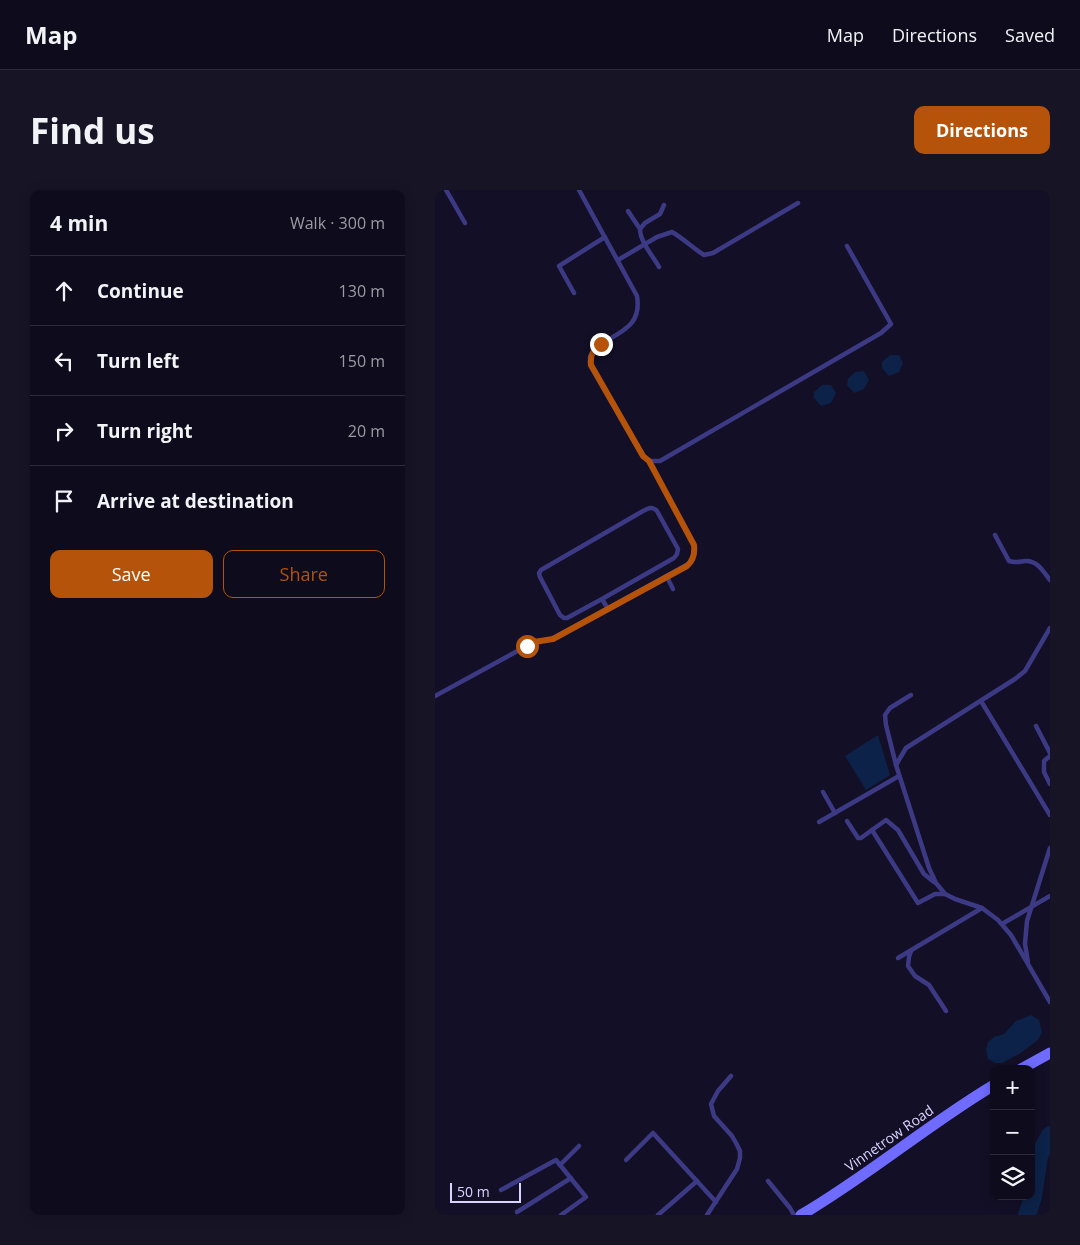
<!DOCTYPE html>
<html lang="en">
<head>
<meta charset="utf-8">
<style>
	:root { --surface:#0e0b1c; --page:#171425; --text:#f1f3f6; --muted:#9b9ba3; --line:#2e2b3b; --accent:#b45309 }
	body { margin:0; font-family:"Open Sans",sans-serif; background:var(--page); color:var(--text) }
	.controls { position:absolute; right:15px; bottom:15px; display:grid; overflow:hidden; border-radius:10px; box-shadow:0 2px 12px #0003 }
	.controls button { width:45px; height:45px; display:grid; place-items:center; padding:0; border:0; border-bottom:1px solid var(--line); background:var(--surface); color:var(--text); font:25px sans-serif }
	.scale { position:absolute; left:15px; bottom:12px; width:71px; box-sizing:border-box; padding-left:5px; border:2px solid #d9d4ff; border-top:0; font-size:14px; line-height:18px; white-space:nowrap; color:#d9d4ff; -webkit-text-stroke:4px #130f26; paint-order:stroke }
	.stop { position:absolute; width:15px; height:15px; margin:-11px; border:4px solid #b45309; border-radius:50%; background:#fff }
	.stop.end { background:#b45309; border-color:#fff; box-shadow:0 1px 5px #0008 }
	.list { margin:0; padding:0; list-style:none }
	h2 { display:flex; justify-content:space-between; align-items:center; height:65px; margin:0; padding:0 20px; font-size:21px }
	h2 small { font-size:16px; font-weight:400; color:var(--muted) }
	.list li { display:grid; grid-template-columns:32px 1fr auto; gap:15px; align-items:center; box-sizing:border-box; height:70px; padding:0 20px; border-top:1px solid var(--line) }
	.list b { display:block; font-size:19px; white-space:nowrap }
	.list em { font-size:16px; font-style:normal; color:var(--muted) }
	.actions { display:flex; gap:10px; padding:15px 20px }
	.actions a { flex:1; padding:11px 0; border:1px solid var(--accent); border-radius:10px; text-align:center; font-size:18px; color:var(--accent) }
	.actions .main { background:var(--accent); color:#fff }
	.icon { flex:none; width:28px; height:28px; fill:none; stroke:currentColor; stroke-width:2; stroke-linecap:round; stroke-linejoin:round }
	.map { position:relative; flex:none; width:615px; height:1025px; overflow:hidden; border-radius:10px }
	header { display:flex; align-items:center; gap:30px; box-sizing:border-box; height:70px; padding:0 25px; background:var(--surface); border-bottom:1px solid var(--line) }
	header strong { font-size:24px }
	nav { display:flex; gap:28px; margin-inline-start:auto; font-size:18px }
	.intro { display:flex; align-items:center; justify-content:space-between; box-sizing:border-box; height:120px; padding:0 30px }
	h1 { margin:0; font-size:35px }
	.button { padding:12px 22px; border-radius:10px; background:var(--accent); color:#fff; font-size:18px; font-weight:700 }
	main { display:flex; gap:30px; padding:0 30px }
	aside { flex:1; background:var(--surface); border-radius:10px; box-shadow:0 2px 12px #0003 }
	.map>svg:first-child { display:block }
</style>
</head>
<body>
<header>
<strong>Map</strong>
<nav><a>Map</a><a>Directions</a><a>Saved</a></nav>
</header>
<div class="intro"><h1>Find us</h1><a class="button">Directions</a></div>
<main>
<aside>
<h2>4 min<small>Walk · 300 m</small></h2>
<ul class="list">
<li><svg class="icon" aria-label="ahead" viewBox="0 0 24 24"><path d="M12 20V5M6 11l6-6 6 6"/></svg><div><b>Continue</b></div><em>130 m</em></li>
<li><svg class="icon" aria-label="left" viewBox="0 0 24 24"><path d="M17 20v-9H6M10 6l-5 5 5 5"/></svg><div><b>Turn left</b></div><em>150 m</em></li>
<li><svg class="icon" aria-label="right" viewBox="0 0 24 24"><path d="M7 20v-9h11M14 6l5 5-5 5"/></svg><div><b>Turn right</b></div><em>20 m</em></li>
<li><svg class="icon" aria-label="arrive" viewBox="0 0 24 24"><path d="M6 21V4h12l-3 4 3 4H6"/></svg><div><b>Arrive at destination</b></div></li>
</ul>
<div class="actions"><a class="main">Save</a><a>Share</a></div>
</aside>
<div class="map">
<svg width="615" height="1025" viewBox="0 0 615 1025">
	<rect width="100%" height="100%" fill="#130f26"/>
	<g fill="#0c2248">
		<path d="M455,165h9l4,8 -4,9 -10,4 -7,-8v-6z"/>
		<path d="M429,181l5,9 -5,9 -10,4 -7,-8 1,-6 7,-7z"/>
		<path d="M387,195h9l5,8 -5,10 -10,3 -7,-8v-6z"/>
		<path d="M443,545l12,40 -24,15 -21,-34z"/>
		<path d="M596,825l8,5 3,12 -4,8 -19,14 -17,9h-7l-7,-4 -2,-9 2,-8 6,-5 10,-3 12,-13z"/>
	</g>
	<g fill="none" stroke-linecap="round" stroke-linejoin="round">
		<path stroke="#0c2248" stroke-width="18" d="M592,1025l6,-18 6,-41 11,-21"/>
		<g stroke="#3d3a85" stroke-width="4.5">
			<path d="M11,0l19,33"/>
			<path d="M144,0l58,106c5,30 -16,35 -37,49 -4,3 -8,6 -10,12 0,1 0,7 0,8l53,92 7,4h10l221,-128 10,-9 -44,-78"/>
			<path d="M193,21l12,18"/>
			<path d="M183,70l39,-23 15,-5c12,7 21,16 32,23l9,-2 85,-50"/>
			<path d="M224,77c-6,-11 -19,-25 -19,-38l5,-6 15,-9 4,-9"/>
			<path d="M139,103l-15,-27 46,-29"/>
			<path d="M560,345l14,26c6,2 9,1 16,0 12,-1 18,10 25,19"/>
			<path d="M232,387l6,12"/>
			<path d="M167,409l72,-41 3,-4 1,-5 -21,-38c-5,-5 -8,-3 -14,0l-102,59 -2,3 1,4 20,38 4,3h3l35,-19 6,10"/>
			<path d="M476,505l-21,13 -5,7 1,10 10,40 33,103 7,15 9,11 10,5 27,9 16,12 13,15 39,67"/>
			<path d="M0,506l99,-54 19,-3 137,-76 4,-10v-8l-45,-84"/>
			<path d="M546,511l69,114"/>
			<path d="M601,536l14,27"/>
			<path d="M615,566l-6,5v11l6,12"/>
			<path d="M461,575l10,-17 109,-69 10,-8 25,-43"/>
			<path d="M388,602l12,21"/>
			<path d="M412,631l11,17h3l11,-8"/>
			<path d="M384,632l80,-46"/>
			<path d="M499,692l-10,-8 -26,-44 -12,-10 -14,10 46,73 17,-9h10"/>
			<path d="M567,734l48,-28"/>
			<path d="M476,761l-2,6 -1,9 7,10 14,9 17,26"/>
			<path d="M463,768l84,-50"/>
			<path d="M593,772l-3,-18 2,-23 23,-73"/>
			<path d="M191,970l27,-27 63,69"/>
			<path d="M333,991l22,27 4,7"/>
			<path d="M66,1000l55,-30 4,5"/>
			<path d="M82,1022l54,-34"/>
			<path d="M126,1025l25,-18 -26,-32 19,-19"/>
			<path d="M223,1025l39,-34"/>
			<path d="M272,1025l30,-46 3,-11v-7l-4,-8 -4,-7 -18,-20 -3,-12 7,-13 13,-15"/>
		</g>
		<g stroke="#6f6bff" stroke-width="11">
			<path d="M586,879l29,-16"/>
			<path d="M366,1025c67,-39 126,-90 193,-130"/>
		</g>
	</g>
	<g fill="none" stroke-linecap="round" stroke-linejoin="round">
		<path stroke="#b45309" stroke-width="6" d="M92,456l7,-4 19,-3 134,-73c7,-6 8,-13 7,-21l-45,-84 -6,-5 -52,-91c-1,-10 2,-15 10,-21"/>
	</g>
	<g text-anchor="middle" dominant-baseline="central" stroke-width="4.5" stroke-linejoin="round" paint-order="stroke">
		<g font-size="14" fill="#d9d4ff" stroke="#130f26">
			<text transform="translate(454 948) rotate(-35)">Vinnetrow Road</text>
		</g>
	</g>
</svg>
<div class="controls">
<button>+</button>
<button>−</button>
<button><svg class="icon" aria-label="layers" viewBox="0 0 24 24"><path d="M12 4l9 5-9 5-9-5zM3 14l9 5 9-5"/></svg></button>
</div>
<div class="scale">50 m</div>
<div class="stop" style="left:92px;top:456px"></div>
<div class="stop end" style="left:166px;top:154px"></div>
</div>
</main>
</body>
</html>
